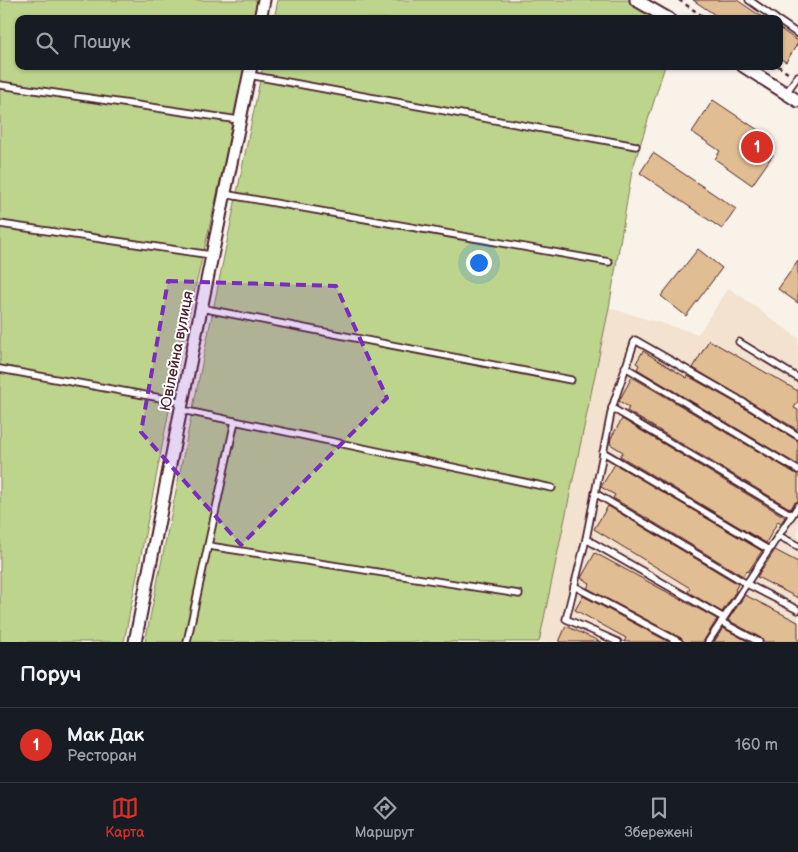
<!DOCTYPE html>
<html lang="uk">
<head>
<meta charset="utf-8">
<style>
	:root { --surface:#171b24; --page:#20242c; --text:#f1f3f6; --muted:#9ea1a6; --line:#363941; --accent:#d93025 }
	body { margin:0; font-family:"Balsamiq Sans",sans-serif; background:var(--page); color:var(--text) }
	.you { position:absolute; left:478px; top:262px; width:18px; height:18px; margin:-12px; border:4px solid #fff; border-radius:50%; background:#1a73e8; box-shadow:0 0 0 8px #1a73e833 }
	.badge { display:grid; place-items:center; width:32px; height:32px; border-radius:50%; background:var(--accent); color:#fff; font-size:16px; font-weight:700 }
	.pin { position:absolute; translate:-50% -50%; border:2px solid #fff; box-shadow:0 1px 5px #0006 }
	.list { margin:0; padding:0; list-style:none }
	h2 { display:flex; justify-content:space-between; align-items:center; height:65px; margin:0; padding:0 20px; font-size:21px }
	h2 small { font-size:16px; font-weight:400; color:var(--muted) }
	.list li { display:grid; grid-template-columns:32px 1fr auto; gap:15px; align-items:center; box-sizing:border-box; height:75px; padding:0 20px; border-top:1px solid var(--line) }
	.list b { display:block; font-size:19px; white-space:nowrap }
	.list p { margin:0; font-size:16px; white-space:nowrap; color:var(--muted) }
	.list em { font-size:16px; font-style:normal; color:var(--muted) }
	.icon { flex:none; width:28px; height:28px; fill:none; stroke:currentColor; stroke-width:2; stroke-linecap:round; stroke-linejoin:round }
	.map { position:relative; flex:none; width:798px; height:642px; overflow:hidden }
	.search { position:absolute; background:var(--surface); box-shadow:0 1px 4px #0004; left:15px; right:15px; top:15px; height:55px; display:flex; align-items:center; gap:12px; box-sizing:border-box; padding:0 18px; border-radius:10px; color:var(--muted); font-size:19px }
	.sheet { height:140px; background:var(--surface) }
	nav { display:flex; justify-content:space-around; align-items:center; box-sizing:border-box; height:70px; border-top:1px solid var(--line); background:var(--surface); font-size:14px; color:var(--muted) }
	nav a { display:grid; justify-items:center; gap:2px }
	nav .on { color:var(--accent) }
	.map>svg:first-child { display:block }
</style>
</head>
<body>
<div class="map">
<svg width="798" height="642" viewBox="0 0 798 642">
	<rect width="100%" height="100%" fill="#f9f2e9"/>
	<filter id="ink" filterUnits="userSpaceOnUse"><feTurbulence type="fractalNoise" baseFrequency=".02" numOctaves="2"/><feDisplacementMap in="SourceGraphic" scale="10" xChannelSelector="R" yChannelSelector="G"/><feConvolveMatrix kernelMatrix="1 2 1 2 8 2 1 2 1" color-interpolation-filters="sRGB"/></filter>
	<g filter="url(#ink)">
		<path fill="#f2e2cf" d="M729,288l69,50v304h-259l70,-334 89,26z"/>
		<g fill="#bcd48b" stroke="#837a5b">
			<path d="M0,0h259l-4,19h-236v47h226l-10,51 -54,232 -57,293h-124z"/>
			<path d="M278,0h358l33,19h-395z"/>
			<path d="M263,66h402l-33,105 -23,137 -70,334h-394z"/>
		</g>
		<g fill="#e0bd92" stroke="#4a1f2b">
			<path d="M693,0h44l28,19h-44z"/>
			<path d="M779,28l19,13v2l-12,19 -7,-4z"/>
			<path d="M713,100l45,30 -7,10 22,15 -21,30 -37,-26 5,-8 -28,-19z"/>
			<path d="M653,153l83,56 -14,20 -82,-56z"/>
			<path d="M698,249l24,19 -36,48 -25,-20z"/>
			<path d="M798,261v42l-20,-14z"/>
			<path d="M709,340l89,51v10l-4,7 4,2v20l-105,-62z"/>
			<path d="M643,351l44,27 1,-2 48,27 62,38v24l-161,-96 2,-4 -3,-2z"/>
			<path d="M632,377l166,98v26l-4,2 -3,6 -164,-98 2,-4 -10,-6z"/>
			<path d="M622,419l163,98 -4,6 -3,-2 -12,22 -146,-87 3,-4 -13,-8 1,-6z"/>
			<path d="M615,464l147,87 -14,21 -2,-1 -3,5 -130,-78 2,-3 -14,-8z"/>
			<path d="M608,506l130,78 -3,6 1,1 -14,21 -34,-20 2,-4 -96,-59z"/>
			<path d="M775,550l23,12v36l-41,-21z"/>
			<path d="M595,553l122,66 -14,23h-19l-3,-4 -94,-50 3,-5 -9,-5z"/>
			<path d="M745,595l53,27v20h-34l-3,-4 -33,-18z"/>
			<path d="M583,596l86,46h-45l2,-4 -51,-28z"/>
			<path d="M566,626l35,16h-42z"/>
			<path d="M723,628l26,14h-35z"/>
		</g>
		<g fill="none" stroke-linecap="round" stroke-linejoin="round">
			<g stroke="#4a1f2b" stroke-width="9">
				<g id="lane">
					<path d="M749,0l27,19"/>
					<path d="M779,21l19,13"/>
					<path d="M249,75l387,71"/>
					<path d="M0,85l239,35"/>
					<path d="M786,93l12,-17"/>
					<path d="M224,194l385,68"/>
					<path d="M0,224l211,31"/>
					<path d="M201,308l370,72"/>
					<path d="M739,342l59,36"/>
					<path d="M625,367l173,103"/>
					<path d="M0,369l183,33"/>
					<path d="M612,408l180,107"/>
					<path d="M182,410l370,78"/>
					<path d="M603,452l166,98"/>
					<path d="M595,493l152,91 51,26"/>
					<path d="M779,536l19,10"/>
					<path d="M586,539l138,79"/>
					<path d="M209,546l310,48"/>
					<path d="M574,586l105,56"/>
					<path d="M721,622l38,20"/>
					<path d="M187,642l48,-221"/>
					<path d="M618,642l-52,-23 20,-80 26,-131 23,-68 103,59 60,37"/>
					<path d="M708,642l90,-136"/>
				</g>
			</g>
			<g stroke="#4a1f2b" stroke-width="15">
				<g id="street">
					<path d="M636,0l33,19"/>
					<path d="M260,19l4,-19"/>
					<path d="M743,66l55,35"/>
					<path d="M135,642l57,-289 59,-287"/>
				</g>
			</g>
			<g stroke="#4a1f2b" stroke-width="2.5" stroke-dasharray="4 4" stroke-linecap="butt">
				<path d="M679,0l28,19"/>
				<path d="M778,66l11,8"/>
			</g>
			<use href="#lane" stroke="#fff" stroke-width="5.5"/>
			<use href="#street" stroke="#fff" stroke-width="11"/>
		</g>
	</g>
	<path fill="#7b2cbf" fill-opacity="0.2" stroke="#7b2cbf" stroke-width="4" stroke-dasharray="10 6" stroke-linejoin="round" d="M168,281l168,5 51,112 -146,147 -100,-113z"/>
	<g text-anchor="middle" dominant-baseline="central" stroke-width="4" stroke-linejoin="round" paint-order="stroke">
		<g font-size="15" fill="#4a1f2b" stroke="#fff">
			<text transform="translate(177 351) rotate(-79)">Ювілейна вулиця</text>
		</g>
	</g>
</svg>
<div class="you"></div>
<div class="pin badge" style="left:757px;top:147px">1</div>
<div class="search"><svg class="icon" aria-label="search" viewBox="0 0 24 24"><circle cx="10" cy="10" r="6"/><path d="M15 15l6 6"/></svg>Пошук</div>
</div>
<section class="sheet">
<h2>Поруч<small></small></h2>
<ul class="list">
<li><span class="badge">1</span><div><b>Мак Дак</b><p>Ресторан</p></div><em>160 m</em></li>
</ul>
</section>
<nav>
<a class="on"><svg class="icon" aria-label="map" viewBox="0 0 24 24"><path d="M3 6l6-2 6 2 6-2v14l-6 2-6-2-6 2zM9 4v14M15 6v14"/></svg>Карта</a>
<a><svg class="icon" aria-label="directions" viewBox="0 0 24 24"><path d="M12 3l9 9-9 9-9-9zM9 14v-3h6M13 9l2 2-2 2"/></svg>Маршрут</a>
<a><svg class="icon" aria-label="saved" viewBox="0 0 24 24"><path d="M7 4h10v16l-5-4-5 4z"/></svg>Збережені</a>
</nav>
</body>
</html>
